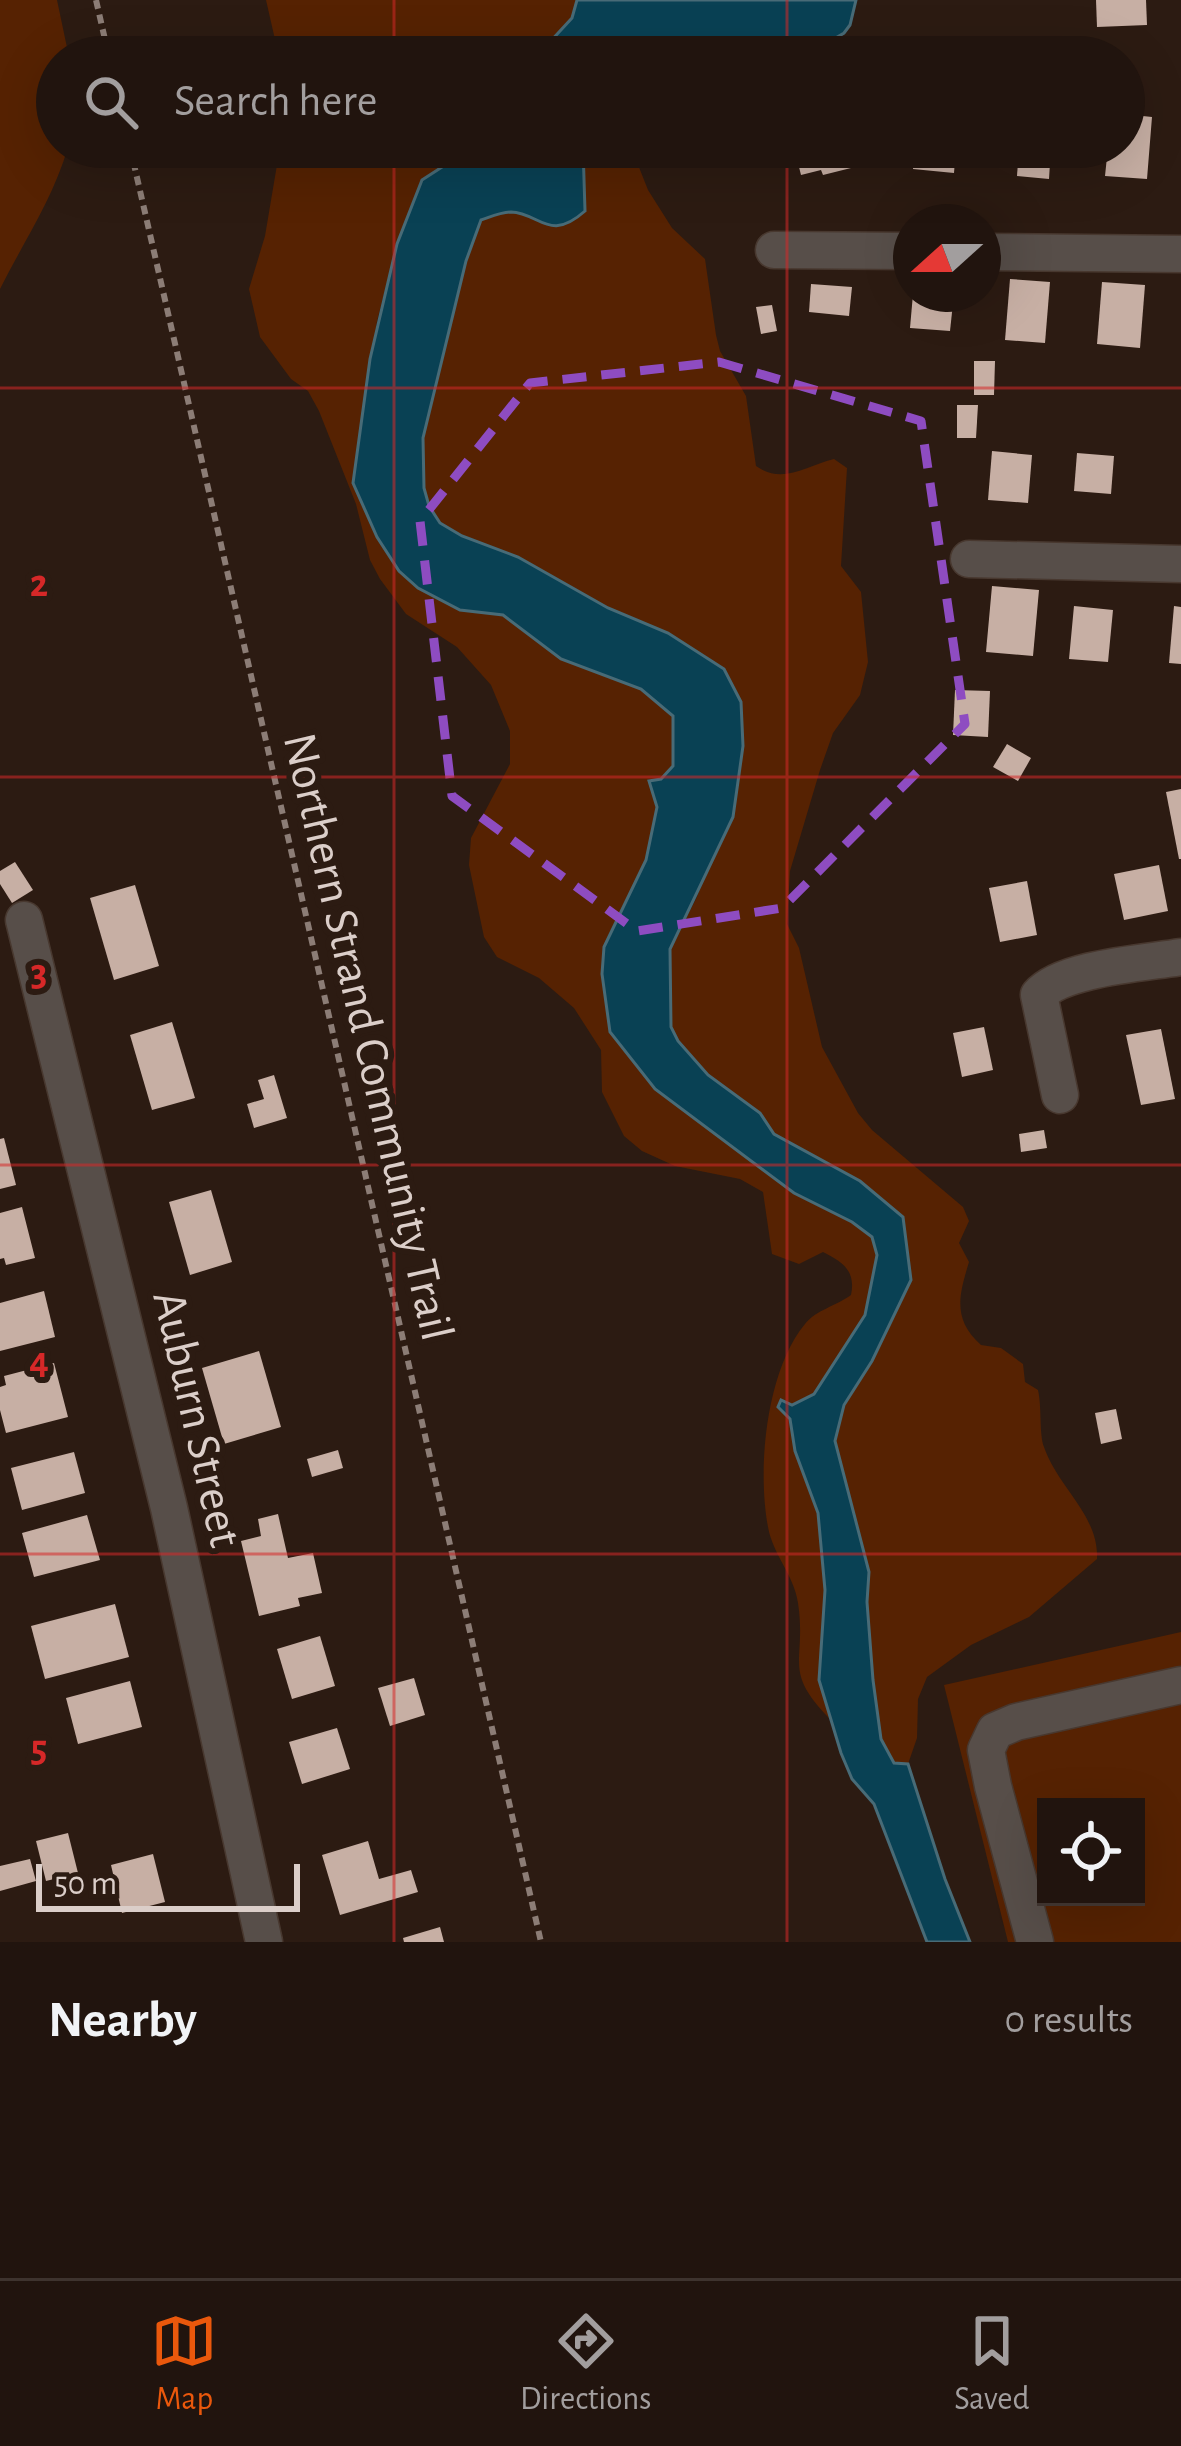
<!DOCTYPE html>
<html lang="en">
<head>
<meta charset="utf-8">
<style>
	:root { --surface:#21140e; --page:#291d17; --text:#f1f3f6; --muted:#a29e9e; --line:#3e332e; --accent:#ea580c }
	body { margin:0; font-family:"Alegreya Sans",sans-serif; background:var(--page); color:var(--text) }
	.controls { position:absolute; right:36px; bottom:36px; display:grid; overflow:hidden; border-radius:0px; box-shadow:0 12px 48px #0002 }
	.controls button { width:108px; height:108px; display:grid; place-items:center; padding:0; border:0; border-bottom:3px solid var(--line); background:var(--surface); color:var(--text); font:60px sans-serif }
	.compass { position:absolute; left:893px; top:204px; width:108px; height:108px; border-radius:50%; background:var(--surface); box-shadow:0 12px 48px #0002; rotate:249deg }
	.scale { position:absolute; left:36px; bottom:30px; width:264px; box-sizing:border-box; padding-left:12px; border:6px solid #dbcec9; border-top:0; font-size:33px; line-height:42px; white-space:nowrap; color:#dbcec9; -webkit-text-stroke:9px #2c1b12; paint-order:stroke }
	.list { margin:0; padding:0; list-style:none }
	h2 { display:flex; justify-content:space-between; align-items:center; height:156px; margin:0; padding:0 48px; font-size:51px }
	h2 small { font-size:39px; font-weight:400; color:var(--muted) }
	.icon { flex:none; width:66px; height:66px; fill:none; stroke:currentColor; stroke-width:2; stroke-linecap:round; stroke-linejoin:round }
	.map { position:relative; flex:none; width:1181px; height:1942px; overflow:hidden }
	.search { position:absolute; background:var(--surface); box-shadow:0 12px 48px #0002; left:36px; right:36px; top:36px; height:132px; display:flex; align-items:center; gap:30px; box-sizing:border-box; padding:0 42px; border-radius:66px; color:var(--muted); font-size:45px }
	.sheet { height:336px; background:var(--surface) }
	nav { display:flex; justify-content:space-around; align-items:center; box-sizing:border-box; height:168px; border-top:3px solid var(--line); background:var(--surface); font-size:33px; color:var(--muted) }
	nav a { display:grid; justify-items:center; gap:6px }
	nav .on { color:var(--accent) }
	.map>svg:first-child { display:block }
</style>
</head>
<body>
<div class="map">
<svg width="1181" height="1942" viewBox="0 0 1181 1942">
	<rect width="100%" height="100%" fill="#2c1b12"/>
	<g fill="#562202" fill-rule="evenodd">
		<path d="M0,0h57l12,57h-12v90h11c-15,52 -44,94 -68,142z"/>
		<path d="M266,0h311l-5,18 -36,39h-257z"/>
		<path d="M280,147h193l-51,33 -25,64 -20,77 -24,162 15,33 115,96 20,3 26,19 68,15 115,95 -75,133 -12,32 -21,38 2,58 4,27 45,57 139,104 58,29 20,15 5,18 -12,60 -51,79 -22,11 -2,14 5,32 23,62 7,77 -6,90 12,40c-50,-50 -24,-57 -33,-117 -4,-28 -25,-48 -30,-76 -11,-58 -2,-156 37,-203 11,-14 31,-18 46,-29 5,-24 -8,-33 -28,-43l-24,12 -27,-10 -9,-62 -23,-13 -65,-13 -33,-15 -18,-15 -22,-44 -1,-42 -27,-42 -35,-30 -42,-21 -13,-20 -15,-72 2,-27 39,-74v-33l-19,-46 -34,-38 -51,-33 -26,-35 -10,-19 -14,-56 -37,-93 -11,-20 -17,-12 -31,-42 -11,-48 16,-53z"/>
		<path d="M571,147h60l17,43 24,38 33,31 11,76 4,16 26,45 10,70c27,19 49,0 78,-7l13,9 -6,98 20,26 7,70 -8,33 -27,38 -13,37 -30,101 -3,53 12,24 23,99 36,66 14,17 91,77 6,14 -10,22 10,19c-10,33 -17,57 12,83l20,3 22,16 2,18 13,8c4,17 1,44 6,57 14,41 55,68 53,112l-68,58 -58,28 -44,32 -9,22 -1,39 -9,26 -14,-1 -13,-24 -8,-59 -6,-78 2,-30 -34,-130 9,-37 28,-44 35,-121 -133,-106 -15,-21 -51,-38 -30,-34 -7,-14 -3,-26 2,-52 27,-52 46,-151 -2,-44 -8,-17 -10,-16 -55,-36 -60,-25 -90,-51 -55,-21 -23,-13 -11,-17 -20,-75 71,-230z"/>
		<path d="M1181,1632v310h-173l-64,-257zM1046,1807h90v90h-90z"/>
	</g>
	<g fill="#094154" stroke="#486b77" stroke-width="3">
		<path d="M577,0h279l-6,25 -6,8 -39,23 -269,1 36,-39z"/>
		<path d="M473,147h110l2,64c-36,32 -45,2 -74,1 -10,0 -21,5 -30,8l-15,41 -43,177 1,50 5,18 11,17 22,13 56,21 90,51 60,25 56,36 17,33 2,44 -10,71 -63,132 1,78 7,14 30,34 52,38 14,21 86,47 43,36 8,63 -39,81 -28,44 -9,36 34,131 -2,30 6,78 8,59 13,24 14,1 37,115 25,63h-43l-53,-138 -22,-25 -11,-26 -22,-73 6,-90 -7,-77 -23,-62 -5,-32 -12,-12 3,-7 11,5 22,-11 51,-79 12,-60 -5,-18 -20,-15 -58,-29 -139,-104 -45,-57 -8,-58 2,-27 42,-87 11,-53 -8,-26 12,-2 12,-13v-50l-32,-27 -80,-30 -58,-44 -43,-5 -42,-22 -19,-17 -22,-34 -24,-54 17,-124 27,-115 25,-64z"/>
	</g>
	<g fill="#c7afa4">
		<path d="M1096,0h50l1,25 -50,2z"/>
		<path d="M1124,114l28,3 -5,62 -42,-3 3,-29h16z"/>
		<path d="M794,147h51l6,21 -28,7 -2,-5 -20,5z"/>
		<path d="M914,147h42l-2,26 -41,-4z"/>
		<path d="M1019,147h32l-2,32 -32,-3z"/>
		<path d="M1010,279l40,3 -5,61 -40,-3z"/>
		<path d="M1102,282l43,3 -5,63 -43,-4z"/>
		<path d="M811,284l41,3 -3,29 -40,-4z"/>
		<path d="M913,294h41l-4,37 -40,-3z"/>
		<path d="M772,305l5,26 -16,3 -5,-27z"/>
		<path d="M974,361h21l-1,34h-20z"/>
		<path d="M957,405h21l-2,33h-19z"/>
		<path d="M992,451l40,4 -4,48 -40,-3z"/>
		<path d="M1077,453l37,3 -3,38 -37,-3z"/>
		<path d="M992,586l47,4 -6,66 -47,-4z"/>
		<path d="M1074,606l39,4 -5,52 -39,-3z"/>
		<path d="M1174,606l7,1v57l-12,-1z"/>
		<path d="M955,690l35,1 -2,46 -35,-2z"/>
		<path d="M1007,744l24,14 -13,23 -25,-14z"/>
		<path d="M1181,789v70h-2l-13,-67z"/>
		<path d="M15,862l18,28 -21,13 -12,-19v-13z"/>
		<path d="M1159,865l9,46 -44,9 -10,-46z"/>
		<path d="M1027,881l10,54 -37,7 -11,-54z"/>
		<path d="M135,885l24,81 -45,14 -24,-82z"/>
		<path d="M172,1022l23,76 -43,12 -22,-75z"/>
		<path d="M984,1027l9,43 -31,7 -9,-44z"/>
		<path d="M1161,1029l14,70 -34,6 -15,-70z"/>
		<path d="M274,1075l13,43 -33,10 -7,-24 17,-5 -6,-19z"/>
		<path d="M1044,1130l3,18 -26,4 -2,-18z"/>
		<path d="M4,1138l12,47 -16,4v-50z"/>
		<path d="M211,1190l21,72 -42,13 -21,-73z"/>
		<path d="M22,1207l13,51 -29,7 -2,-7 -4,1v-46z"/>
		<path d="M44,1291l11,46 -55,14v-48z"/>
		<path d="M259,1351l22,76 -57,17 -22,-76z"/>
		<path d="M54,1363l14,54 -62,16 -6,-23v-23l6,-2 -2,-9z"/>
		<path d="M1116,1409l6,30 -21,5 -6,-31z"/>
		<path d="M338,1450l5,18 -31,9 -5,-18z"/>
		<path d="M74,1452l11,41 -63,17 -11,-42z"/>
		<path d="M278,1514l10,44 25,-5 9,40 -24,5 2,8 -41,10 -18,-75 20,-5 -3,-17z"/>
		<path d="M87,1515l13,45 -66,17 -12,-44z"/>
		<path d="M115,1604l14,53 -84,22 -14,-53z"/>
		<path d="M320,1636l15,50 -43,13 -15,-50z"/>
		<path d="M414,1678l11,37 -35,11 -12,-38z"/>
		<path d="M130,1681l12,46 -64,17 -12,-46z"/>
		<path d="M337,1728l13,41 -48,15 -13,-42z"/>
		<path d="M68,1833l10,40 -32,8 -10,-40z"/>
		<path d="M368,1841l11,38 32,-9 7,22 -78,23 -18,-60z"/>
		<path d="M153,1854l12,48 -43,11 -11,-48z"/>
		<path d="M30,1859l6,22 -36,10v-25z"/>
		<path d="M440,1927l4,15h-40l-1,-4z"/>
	</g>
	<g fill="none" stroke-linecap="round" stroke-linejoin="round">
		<g stroke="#48382f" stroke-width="39">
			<g id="minor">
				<path d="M774,250l137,1"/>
				<path d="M983,252l198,2"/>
				<path d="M969,559l212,5"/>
				<path d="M24,920l145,588 95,434"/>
				<path d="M1060,1095l-21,-100c23,-27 106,-32 142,-38"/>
				<path d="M1035,1942l-42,-156 -7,-36 9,-19 21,-9 165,-37"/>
			</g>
		</g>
		<g stroke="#8c7d76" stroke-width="6" stroke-dasharray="9 6" stroke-linecap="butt">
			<path d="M96,0l13,57"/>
			<path d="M130,147l411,1795"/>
		</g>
		<use href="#minor" stroke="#574e49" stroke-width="36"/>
	</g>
	<path fill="none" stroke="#8e4cc1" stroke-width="9" stroke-dasharray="24 15" stroke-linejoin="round" d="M719,362l202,59 44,303 -183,184 -145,23 -185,-135 -32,-275 110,-138z"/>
	<path fill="none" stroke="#d62828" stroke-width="3" stroke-opacity="0.55" d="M394,0v57M787,0v57M394,147v1795M787,147v1795M0,388h1181M0,777h1181M0,1165h1181M0,1554h1181"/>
	<g text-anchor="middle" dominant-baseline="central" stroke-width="12" stroke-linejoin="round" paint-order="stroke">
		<g font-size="48" fill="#dbcec9" stroke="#2c1b12">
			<text transform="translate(367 1037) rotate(77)">Northern Strand Community Trail</text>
			<text transform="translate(196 1419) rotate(77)">Auburn Street</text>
		</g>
	</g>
	<g font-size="39" text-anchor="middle" font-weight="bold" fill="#d62828" stroke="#2c1b12" stroke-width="12" stroke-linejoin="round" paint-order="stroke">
		<text x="39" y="596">2</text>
		<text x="39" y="985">3</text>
		<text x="39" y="1373">4</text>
		<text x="39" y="1761">5</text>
	</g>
</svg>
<div class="controls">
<button><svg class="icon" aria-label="locate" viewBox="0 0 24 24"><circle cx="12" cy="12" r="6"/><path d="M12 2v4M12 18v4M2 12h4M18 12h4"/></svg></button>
</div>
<svg class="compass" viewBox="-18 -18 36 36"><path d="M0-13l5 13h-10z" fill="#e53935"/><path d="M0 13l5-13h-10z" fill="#a29e9e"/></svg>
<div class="scale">50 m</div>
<div class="search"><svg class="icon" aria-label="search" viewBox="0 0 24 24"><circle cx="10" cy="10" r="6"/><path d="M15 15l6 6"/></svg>Search here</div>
</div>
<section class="sheet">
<h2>Nearby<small>0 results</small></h2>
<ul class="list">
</ul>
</section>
<nav>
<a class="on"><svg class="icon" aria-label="map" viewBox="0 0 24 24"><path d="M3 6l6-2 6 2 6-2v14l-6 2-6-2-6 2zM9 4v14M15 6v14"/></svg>Map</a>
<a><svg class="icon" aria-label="directions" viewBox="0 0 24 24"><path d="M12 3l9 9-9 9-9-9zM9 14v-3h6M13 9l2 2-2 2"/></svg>Directions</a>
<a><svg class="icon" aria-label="saved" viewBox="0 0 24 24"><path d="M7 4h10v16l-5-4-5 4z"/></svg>Saved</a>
</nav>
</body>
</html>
